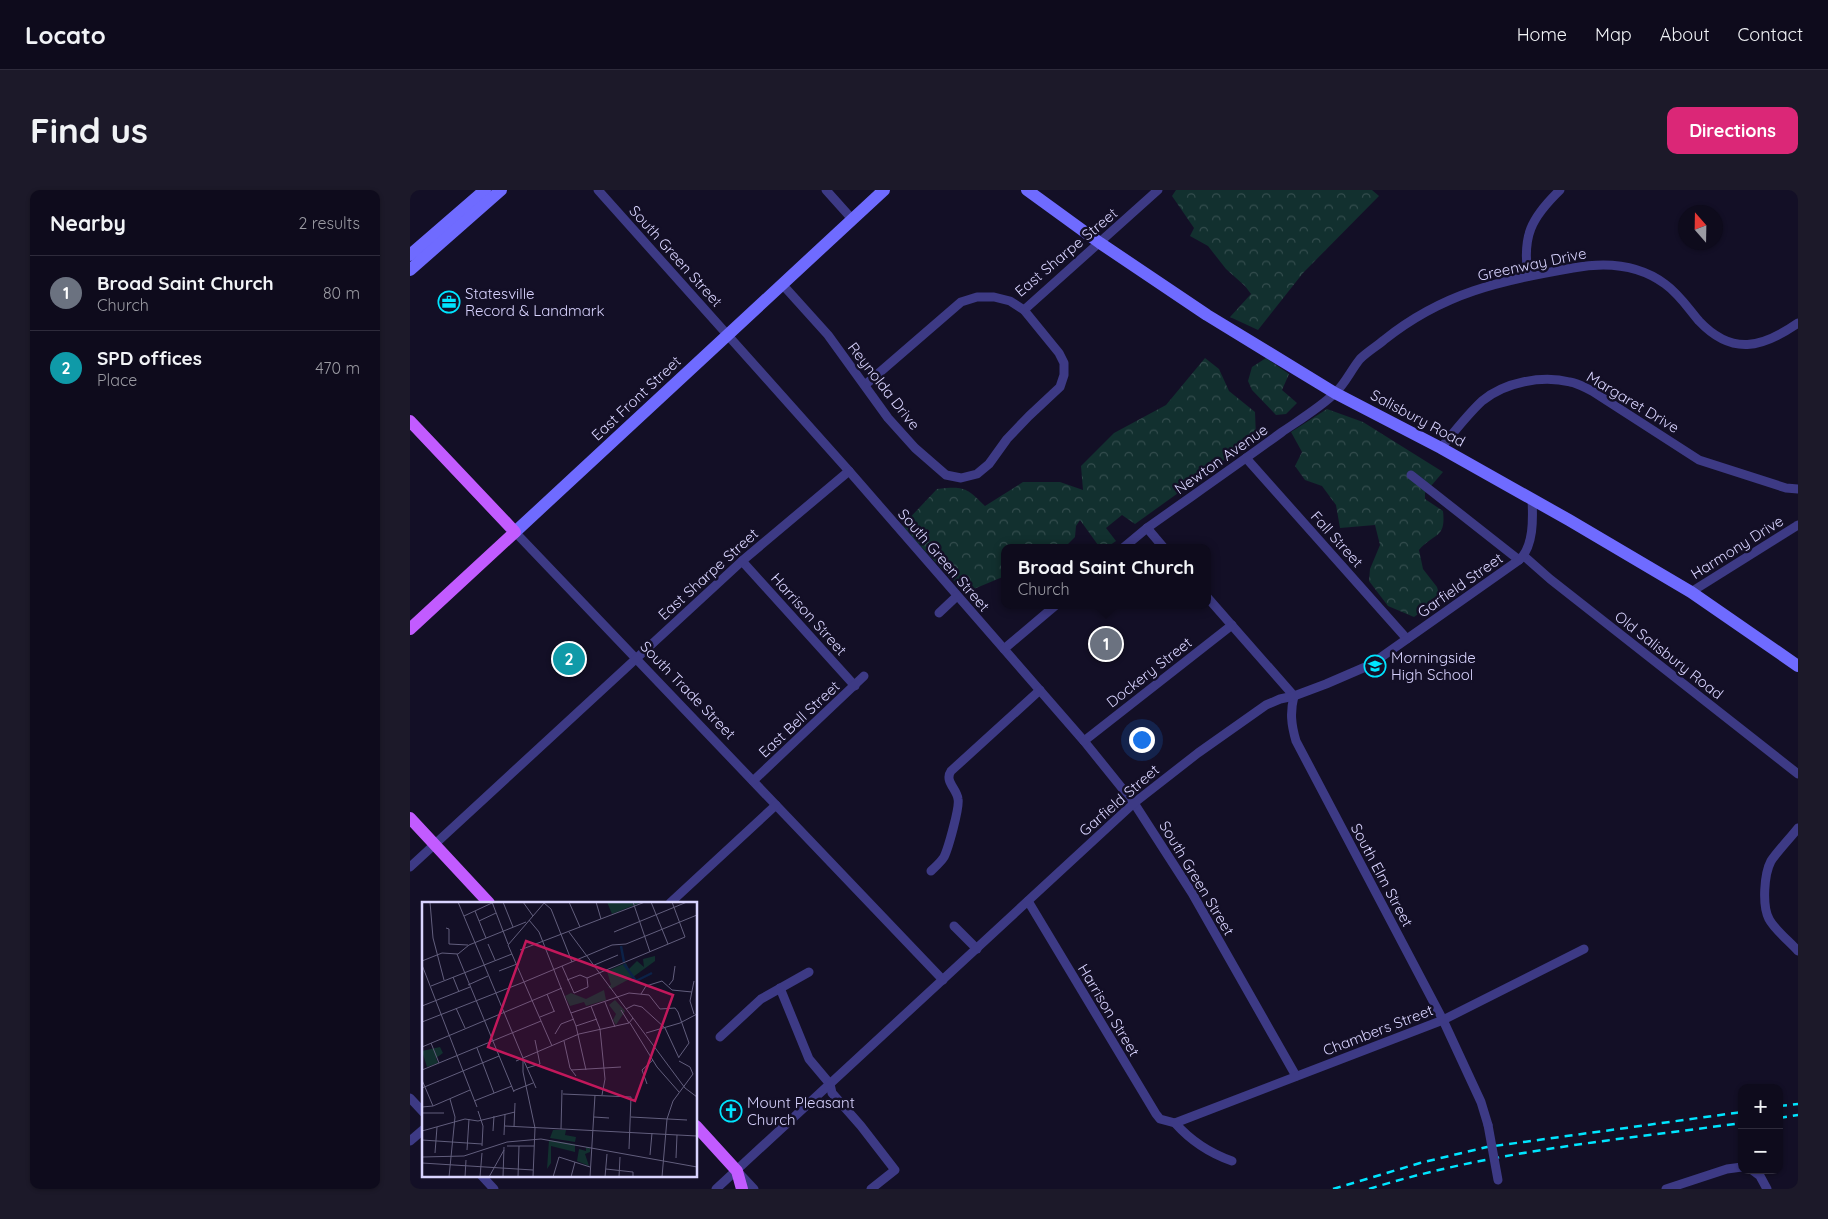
<!DOCTYPE html>
<html lang="en">
<head>
<meta charset="utf-8">
<style>
	:root { --surface:#0e0b1c; --page:#1c1929; --text:#f1f3f6; --muted:#9b9ba3; --line:#2e2b3b; --accent:#db2777 }
	body { margin:0; font-family:Quicksand,sans-serif; background:var(--page); color:var(--text) }
	.controls { position:absolute; right:15px; bottom:15px; display:grid; overflow:hidden; border-radius:10px; box-shadow:0 1px 4px #0004 }
	.controls button { width:45px; height:45px; display:grid; place-items:center; padding:0; border:0; border-bottom:1px solid var(--line); background:var(--surface); color:var(--text); font:25px sans-serif }
	.compass { position:absolute; left:1268px; top:15px; width:45px; height:45px; border-radius:50%; background:var(--surface); box-shadow:0 1px 4px #0004; rotate:340deg }
	.you { position:absolute; left:731px; top:549px; width:18px; height:18px; margin:-12px; border:4px solid #fff; border-radius:50%; background:#1a73e8; box-shadow:0 0 0 8px #1a73e833 }
	.badge { display:grid; place-items:center; width:32px; height:32px; border-radius:50%; background:var(--accent); color:#fff; font-size:16px; font-weight:700 }
	.pin { position:absolute; translate:-50% -50%; border:2px solid #fff; box-shadow:0 1px 5px #0006 }
	.popup { position:absolute; left:591px; top:354px; width:210px; height:65px; box-sizing:border-box; display:grid; place-content:center; border-radius:10px; background:var(--surface); filter:drop-shadow(0 1px 4px #0005); font-size:16px; white-space:nowrap; color:var(--muted) }
	.popup b { font-size:19px; color:var(--text) }
	.popup::after { content:''; position:absolute; left:50%; top:100%; margin-left:-10px; border:10px solid transparent; border-top-color:var(--surface) }
	.list { margin:0; padding:0; list-style:none }
	h2 { display:flex; justify-content:space-between; align-items:center; height:65px; margin:0; padding:0 20px; font-size:21px }
	h2 small { font-size:16px; font-weight:400; color:var(--muted) }
	.list li { display:grid; grid-template-columns:32px 1fr auto; gap:15px; align-items:center; box-sizing:border-box; height:75px; padding:0 20px; border-top:1px solid var(--line) }
	.list b { display:block; font-size:19px; white-space:nowrap }
	.list p { margin:0; font-size:16px; white-space:nowrap; color:var(--muted) }
	.list em { font-size:16px; font-style:normal; color:var(--muted) }
	.map { position:relative; flex:none; width:1388px; height:999px; overflow:hidden; border-radius:10px }
	header { display:flex; align-items:center; gap:30px; box-sizing:border-box; height:70px; padding:0 25px; background:var(--surface); border-bottom:1px solid var(--line) }
	header strong { font-size:24px }
	nav { display:flex; gap:28px; margin-inline-start:auto; font-size:18px }
	.intro { display:flex; align-items:center; justify-content:space-between; box-sizing:border-box; height:120px; padding:0 30px }
	h1 { margin:0; font-size:35px }
	.button { padding:12px 22px; border-radius:10px; background:var(--accent); color:#fff; font-size:18px; font-weight:700 }
	main { display:flex; gap:30px; padding:0 30px }
	aside { flex:1; background:var(--surface); border-radius:10px; box-shadow:0 1px 4px #0004 }
	.map>svg:first-child { display:block }
</style>
</head>
<body>
<header>
<strong>Locato</strong>
<nav><a>Home</a><a>Map</a><a>About</a><a>Contact</a></nav>
</header>
<div class="intro"><h1>Find us</h1><a class="button">Directions</a></div>
<main>
<aside>
<h2>Nearby<small>2 results</small></h2>
<ul class="list">
<li><span class="badge" style="background:#6b7280">1</span><div><b>Broad Saint Church</b><p>Church</p></div><em>80 m</em></li>
<li><span class="badge" style="background:#0f9aa8">2</span><div><b>SPD offices</b><p>Place</p></div><em>470 m</em></li>
</ul>
</aside>
<div class="map">
<svg width="1388" height="999" viewBox="0 0 1388 999">
	<defs>
		<pattern id="forest-crowns" width="20" height="18" patternUnits="userSpaceOnUse" patternTransform="scale(1.25)"><rect width="20" height="18" fill="#12302f"/><path d="M2 6a3 3 0 1 1 6 0M12 15a3 3 0 1 1 6 0" fill="none" stroke="#344d4e"/></pattern>
	</defs>
	<rect width="100%" height="100%" fill="#130f26"/>
	<g fill="url(#forest-crowns)">
		<path d="M766,0h196l7,6 -76,77 -45,57 -28,-13 21,-23 -6,-8 -19,-17 -18,-23 -18,-10 4,-8 -22,-32z"/>
		<path d="M795,168l14,11 10,22 26,21 1,25 -121,87 -13,-9 -16,13 10,13 -10,7 -8,-3 -18,-25 -4,6 -1,11 -11,11h-59v28l-36,15 -19,-13 -48,-52 35,-37c27,-3 29,-2 48,17l38,-24h37l23,8 -2,-24 33,-33 52,-28z"/>
		<path d="M856,168l23,16 -7,16 15,13 -11,11 -10,1 -24,-25 -4,-9 4,-14z"/>
		<path d="M917,219l36,13 80,50 -18,21v6l18,12c3,28 -8,21 -24,39l4,19 14,18 3,11 -26,19 -26,-11 -19,-25 1,-12 10,-24 -5,-20 -35,3 -4,-23 -14,-19 -17,-6 -10,-14 7,-14 -11,-20z"/>
	</g>
	<g fill="none" stroke-linecap="round" stroke-linejoin="round">
		<g stroke="#3d3a85" stroke-width="9">
			<path d="M188,0l251,281 235,270 50,62 58,90 104,183"/>
			<path d="M416,0l26,29"/>
			<path d="M1118,86c-6,-40 3,-58 32,-86"/>
			<path d="M372,94l46,51 60,83 27,30 31,27 15,3 16,-4 12,-10 18,-25 22,-23 31,-29 4,-12v-12l-5,-10 -35,-43 -14,-9 -16,-4h-17l-16,5 -96,83"/>
			<path d="M614,120l134,-120"/>
			<path d="M1031,258c13,-16 26,-33 41,-47 23,-19 60,-26 88,-19 8,1 15,6 22,9l107,69 87,28 12,1"/>
			<path d="M836,268l161,181"/>
			<path d="M1001,285l108,85"/>
			<path d="M737,338l17,20"/>
			<path d="M105,342l428,448"/>
			<path d="M713,358l24,-20c45,-32 90,-63 135,-96 16,-11 40,-26 53,-39 10,-9 16,-23 25,-34 7,-7 17,-13 24,-19 60,-48 116,-59 189,-72 32,-6 65,-4 92,16 14,10 23,24 34,37 33,35 63,27 99,2"/>
			<path d="M1114,366l26,23 248,195"/>
			<path d="M332,371l113,125"/>
			<path d="M1281,402l107,-67"/>
			<path d="M797,407l87,99c-4,16 -3,28 2,45l147,279 38,82 7,23"/>
			<path d="M529,423l18,-17"/>
			<path d="M594,459l52,-44"/>
			<path d="M674,551l148,-116"/>
			<path d="M343,591l111,-105"/>
			<path d="M1388,638c-7,9 -22,25 -27,33 -7,13 -9,45 -2,58 5,10 21,23 29,32"/>
			<path d="M0,677l332,-306 107,-90"/>
			<path d="M521,681c4,-4 10,-9 13,-14 4,-8 16,-50 14,-58 -1,-10 -14,-18 -7,-28l89,-81"/>
			<path d="M618,711l128,213 4,5 15,4 268,-103 141,-71"/>
			<path d="M260,713l106,-98"/>
			<path d="M544,736l23,23"/>
			<path d="M370,798l29,71 21,25 2,9 29,33 34,44 -24,19"/>
			<path d="M310,847l41,-38 48,-27"/>
			<path d="M0,908l14,15"/>
			<path d="M765,933c16,18 34,30 57,38"/>
			<path d="M0,951l14,-12"/>
			<path d="M1342,980l8,6 7,13"/>
			<path d="M329,983l15,16"/>
			<path d="M71,985l13,14"/>
			<path d="M306,999l418,-386 64,-50 68,-48 14,-6 14,-3 32,-12 44,-19 149,-105c15,-13 14,-42 13,-61"/>
			<path d="M1256,999l61,-20 15,-2"/>
		</g>
		<g stroke="#6f6bff" stroke-width="12">
			<path d="M617,0l73,53 107,72 128,78 106,55 128,72 122,72 107,74"/>
			<path d="M0,65l75,-65"/>
			<path d="M0,80l91,-80"/>
			<path d="M105,342l369,-342"/>
		</g>
		<g stroke="#c25bff" stroke-width="12">
			<path d="M0,231l105,111 -105,97"/>
			<path d="M0,628l79,85"/>
			<path d="M286,936l41,45 5,18"/>
		</g>
		<g stroke="#00e5ff" stroke-width="2.5" stroke-dasharray="8 6" stroke-linecap="butt">
			<path d="M1369,916l19,-2"/>
			<path d="M1369,928l19,-3"/>
			<path d="M923,999l87,-26 67,-16 255,-35"/>
			<path d="M959,999c121,-38 248,-49 373,-66"/>
		</g>
		<path stroke="#3d3a85" stroke-width="9" d="M1078,935l10,55"/>
	</g>
	<defs>
		<g id="office-ring" transform="scale(1.125)"><circle r="9.5" fill="#130f26" stroke="#00e5ff" stroke-width="1.5"/><path d="M-6-3h4V-5.5h4V-3h4V5H-6ZM-1-4.5V-3h2v-1.5ZM-6 0V1H6V0Z" fill="#00e5ff"/></g>
		<g id="school-ring" transform="scale(1.125)"><circle r="9.5" fill="#130f26" stroke="#00e5ff" stroke-width="1.5"/><path d="M0-5L7-2L0 1L-7-2ZM-4 1L0 2.5L4 1V4Q0 6-4 4Z" fill="#00e5ff"/></g>
		<g id="church-ring" transform="scale(1.125)"><circle r="9.5" fill="#130f26" stroke="#00e5ff" stroke-width="1.5"/><path d="M-1.2-6h2.4v3.5h3.3v2.4h-3.3V6h-2.4V-.1h-3.3v-2.4h3.3Z" fill="#00e5ff"/></g>
	</defs>
	<g fill-rule="evenodd">
		<use href="#office-ring" x="39" y="112"/>
		<use href="#school-ring" x="965" y="476"/>
		<use href="#church-ring" x="321" y="921"/>
	</g>
	<g text-anchor="middle" dominant-baseline="central" stroke-width="5" stroke-linejoin="round" paint-order="stroke">
		<g font-size="15" fill="#d9d4ff" stroke="#130f26">
			<text transform="translate(656 62) rotate(-40)">East Sharpe Street</text>
			<text transform="translate(266 66) rotate(48)">South Green Street</text>
			<text transform="translate(1122 74) rotate(-12)">Greenway Drive</text>
			<text transform="translate(474 196) rotate(52)">Reynolda Drive</text>
			<text transform="translate(226 208) rotate(-43)">East Front Street</text>
			<text transform="translate(1223 212) rotate(31)">Margaret Drive</text>
			<text transform="translate(1008 228) rotate(28)">Salisbury Road</text>
			<text transform="translate(811 269) rotate(-35)">Newton Avenue</text>
			<text transform="translate(927 349) rotate(48)">Fall Street</text>
			<text transform="translate(1327 357) rotate(-32)">Harmony Drive</text>
			<text transform="translate(534 370) rotate(49)">South Green Street</text>
			<text transform="translate(298 384) rotate(-42)">East Sharpe Street</text>
			<text transform="translate(1050 395) rotate(-35)">Garfield Street</text>
			<text transform="translate(399 424) rotate(48)">Harrison Street</text>
			<text transform="translate(1259 465) rotate(38)">Old Salisbury Road</text>
			<text transform="translate(739 482) rotate(-38)">Dockery Street</text>
			<text transform="translate(278 500) rotate(46)">South Trade Street</text>
			<text transform="translate(389 529) rotate(-43)">East Bell Street</text>
			<text transform="translate(709 610) rotate(-41)">Garfield Street</text>
			<text transform="translate(972 685) rotate(62)">South Elm Street</text>
			<text transform="translate(787 688) rotate(59)">South Green Street</text>
			<text transform="translate(699 820) rotate(59)">Harrison Street</text>
			<text transform="translate(968 840) rotate(-21)">Chambers Street</text>
		</g>
		<g font-size="15" fill="#d9d4ff" stroke="#130f26" text-anchor="start">
			<text x="55" y="103">Statesville<tspan x="55" dy="17">Record &amp; Landmark</tspan></text>
			<text x="981" y="467">Morningside<tspan x="981" dy="17">High School</tspan></text>
			<text x="337" y="912">Mount Pleasant<tspan x="337" dy="17">Church</tspan></text>
		</g>
	</g>
	<g transform="translate(12 712)">
		<rect width="275" height="275" fill="#130f26"/>
		<path d="M233,54v5l-22,16 -22,12 -3,-2 3,-2 -4,-14 19,-8 3,6 8,-8 7,6 -1,-8zM182,88l2,10 -20,6 -2,-4 -14,4 -5,-10 6,-3 15,6zM193,98l10,11 -9,14 -3,-5 3,-6 -7,-9zM131,228h13l-1,5 11,2 -1,5 -25,-4zM127,238l26,4v8l-24,-6v17l-4,6zM164,245l4,1v4l-5,2 4,12 -12,-5 2,-12 7,2z" fill="#12302f"/>
		<path d="M185,0h35l-30,12zM18,145l3,6 -7,5 2,5 -11,4 -5,-16z" fill="#12302f"/>
		<path fill="none" stroke="#0c2248" stroke-width="2.5" d="M199,44l3,16M202,62l12,17 16,-8"/>
		<path fill="none" stroke="#625e7d" stroke-width="1" d="M8,0l3,36 11,42M36,0l65,156v14l12,56 -2,49M70,0l16,42M81,0l10,25M101,0l10,14M147,0l11,25M174,0l5,17M211,0l17,50M229,0l17,42M122,1l7,6 21,53M53,9l11,27M42,14l28,-13M107,18l10,12 37,94 10,44M57,19l17,-8M24,26l3,1v15l19,1M147,30l116,156 12,9M192,30l73,-30M66,42l7,16M98,48l125,-48M35,52l57,138M0,59l20,-8 16,1 11,-9 57,-23M0,63l55,142M140,64l12,27 14,-6 -1,-9M170,64l26,-11M77,69l18,-7M31,75l6,15M145,78l13,-5 7,3 98,-41 -13,-35M46,83l20,-9M247,83l4,-5 2,-14M9,84l81,-32M125,92l7,17M219,92l5,-8 16,-5 10,9 20,2M183,100l10,25M0,104l48,-19M169,104l9,23 5,50 -3,16M34,106l9,20M204,107l8,-4 8,2 23,21 14,30M199,108l8,13M149,111l58,-20 20,2 11,14 15,-1 3,4 11,31 -10,14M272,112l-4,-13 4,-20M118,115l15,-6M0,120l102,-40 -16,-37 37,-43M208,121l27,44 22,25M154,124l21,-7M224,131l34,-10 17,-9M133,132l6,-10 13,-5M142,139l6,27 6,8M9,141l8,20M130,144l-28,-64 88,-37 14,-1 71,-29M0,145l140,-59M55,146l17,45M94,159l63,-27 50,-11 4,-5M102,159l12,27M105,166l13,-4 -5,-24M0,168l119,-49M149,168l50,-3M0,178l11,26M225,182l-5,-14 11,-10M0,186l77,-32M91,189l20,-8M141,192l68,3 -2,52M52,199l38,-15M0,205l11,-1 37,-16M56,209l5,15 -1,20M0,211h22M172,215l15,1M209,215l56,3M83,224l192,10M92,225l1,-24M139,227l1,-39M0,229l43,-12 13,2 37,-9M71,229l1,-15M82,233l1,-21M0,238l60,4M85,244h27M45,248l2,-31M13,251l2,-26M228,253l2,-22M0,255l42,-1 43,-14 34,-3 156,28M254,256l1,-23M0,261l111,7M184,267l27,3v5M27,275l6,-60 -5,-18M43,275l1,-17M58,275l2,-24M67,275l15,-27M81,275l1,-30M96,275l1,-31M131,275l6,-20 31,10M149,275l4,-15M168,275l5,-82M183,275l2,-23M197,275l1,-20M240,275l5,-58 6,-18 20,-27 -3,-7 -11,-6"/>
		<path fill="#c2185b" fill-opacity="0.15" stroke="#c2185b" stroke-width="2.5" d="M104,39l147,54 -38,106 -147,-54z"/>
		<rect width="275" height="275" fill="none" stroke="#d9d4ff" stroke-width="2.5"/>
	</g>
</svg>
<div class="controls">
<button>+</button>
<button>−</button>
</div>
<svg class="compass" viewBox="-18 -18 36 36"><path d="M0-13l5 13h-10z" fill="#e53935"/><path d="M0 13l5-13h-10z" fill="#9b9ba3"/></svg>
<div class="you"></div>
<div class="pin badge" style="left:696px;top:454px;background:#6b7280">1</div>
<div class="popup"><b>Broad Saint Church</b>Church</div>
<div class="pin badge" style="left:159px;top:469px;background:#0f9aa8">2</div>
</div>
</main>
</body>
</html>
